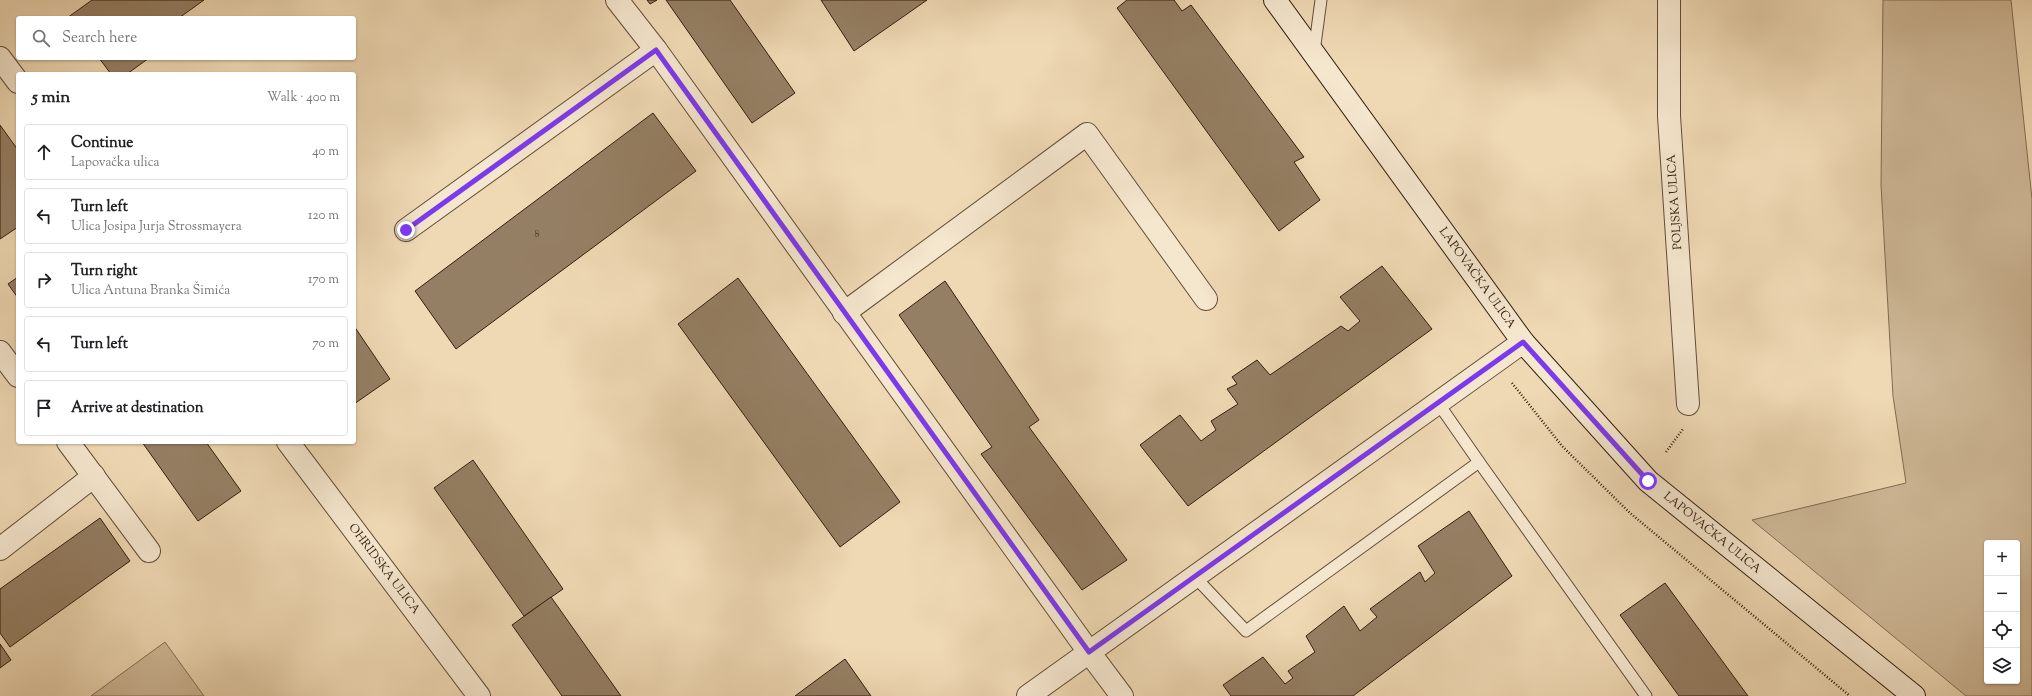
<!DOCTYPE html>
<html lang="en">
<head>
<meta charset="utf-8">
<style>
	:root { --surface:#fff; --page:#f2f2f2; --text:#202124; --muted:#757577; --line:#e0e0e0 }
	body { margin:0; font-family:"Sorts Mill Goudy",serif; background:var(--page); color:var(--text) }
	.controls { position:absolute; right:12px; bottom:12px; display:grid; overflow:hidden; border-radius:4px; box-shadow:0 1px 3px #0004 }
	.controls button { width:36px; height:36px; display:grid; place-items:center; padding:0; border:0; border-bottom:1px solid var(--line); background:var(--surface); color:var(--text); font:20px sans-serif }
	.stop { position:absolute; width:12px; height:12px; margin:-9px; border:3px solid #7c3aed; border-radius:50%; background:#fff }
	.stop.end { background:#7c3aed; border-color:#fff; box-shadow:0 1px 4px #0008 }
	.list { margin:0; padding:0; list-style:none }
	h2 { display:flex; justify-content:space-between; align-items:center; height:52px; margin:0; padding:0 16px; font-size:17px }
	h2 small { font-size:13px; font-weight:400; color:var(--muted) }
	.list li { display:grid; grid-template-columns:26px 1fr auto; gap:12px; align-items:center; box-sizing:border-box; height:56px; margin:0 8px 8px; padding:0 8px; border:1px solid var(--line); border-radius:4px }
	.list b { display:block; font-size:15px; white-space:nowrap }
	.list p { margin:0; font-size:13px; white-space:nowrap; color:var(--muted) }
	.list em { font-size:13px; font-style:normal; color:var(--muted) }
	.icon { flex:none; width:22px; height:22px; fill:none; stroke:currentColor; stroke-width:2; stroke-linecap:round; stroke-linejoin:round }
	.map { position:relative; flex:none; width:2032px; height:696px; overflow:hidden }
	.search { position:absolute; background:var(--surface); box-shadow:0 1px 3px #0004; left:16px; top:16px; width:340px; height:44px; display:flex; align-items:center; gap:10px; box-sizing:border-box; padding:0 14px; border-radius:4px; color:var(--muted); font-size:15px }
	.panel { position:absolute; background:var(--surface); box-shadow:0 1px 3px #0004; left:16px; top:72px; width:340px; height:372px; border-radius:4px }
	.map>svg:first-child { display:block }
</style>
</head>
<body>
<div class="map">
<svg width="2032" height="696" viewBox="0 0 2032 696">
	<rect width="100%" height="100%" fill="#efd9b4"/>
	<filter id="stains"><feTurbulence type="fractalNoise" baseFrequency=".005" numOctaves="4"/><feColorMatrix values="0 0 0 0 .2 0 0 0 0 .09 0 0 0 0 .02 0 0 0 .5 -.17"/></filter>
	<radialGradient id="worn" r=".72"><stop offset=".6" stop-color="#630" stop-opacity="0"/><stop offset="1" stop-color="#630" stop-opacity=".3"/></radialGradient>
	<g fill="#cfb998" stroke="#816c53" fill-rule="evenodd">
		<path d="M1883,0h128l21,199v497h-66l-214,-176 154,-37 -13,-87 -12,-211zM1987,543h30v138h-30z"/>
		<path d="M165,642l39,54h-113z"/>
	</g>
	<g fill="#957f64" stroke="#331e0e">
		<path d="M92,0h112l-25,18h-112z"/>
		<path d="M647,0h10l-7,4z"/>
		<path d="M666,0h64l65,93 -43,30z"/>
		<path d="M821,0h106l-73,51z"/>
		<path d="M1127,0h47l8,11 9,-6 113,152 -10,5 26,38 -41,31 -162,-223z"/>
		<path d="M99,58h50l-22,16h-16z"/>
		<path d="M653,113l43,58 -240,178 -41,-58z"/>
		<path d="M0,125l18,25v77l-18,12z"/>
		<path d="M1382,266l50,63 -244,177 -48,-61 40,-30 21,26 15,-11 -5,-9 27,-17 -11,-15 10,-5 -5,-7 25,-17 13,15 71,-49 7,5 12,-10 -20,-24z"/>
		<path d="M18,277v21l-10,-14z"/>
		<path d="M738,278l162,224 -60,45 -162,-223z"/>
		<path d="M945,281l94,139 -10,7 98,133 -45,30 -101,-136 11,-7 -93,-132z"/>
		<path d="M354,326l36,53 -36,25z"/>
		<path d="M142,442h64l35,49 -43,30z"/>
		<path d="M473,460l90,129 -39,27 -90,-128z"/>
		<path d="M1469,511l43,65 -159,120h-122l-8,-11 40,-28 22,27 8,-6 -5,-7 27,-19 -9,-16 38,-30 16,25 17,-14 -7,-8 50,-37 5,10 10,-9 -17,-27z"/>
		<path d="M100,518l30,43 -120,86 -10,-14v-44z"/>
		<path d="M1665,583l83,113h-69l-59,-81z"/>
		<path d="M551,597l70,99h-59l-50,-71z"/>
		<path d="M0,644l11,16 -11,8z"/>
		<path d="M845,659l26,37h-76z"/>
	</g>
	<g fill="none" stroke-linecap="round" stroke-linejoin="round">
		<g stroke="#624d38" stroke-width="13">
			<g id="lane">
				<path d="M1314,52l7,-52"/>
				<path d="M1479,462l167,234"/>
				<path d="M1195,577l51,54 233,-169 -41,-59"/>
			</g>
		</g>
		<g stroke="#624d38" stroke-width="24">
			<g id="street">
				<path d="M617,0l39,50 433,602 33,44"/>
				<path d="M1669,0v116l19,288"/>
				<path d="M0,58l18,24"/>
				<path d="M406,230l250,-180"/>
				<path d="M844,313l243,-179 119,165"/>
				<path d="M0,352l18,24"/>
				<path d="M68,442l81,109"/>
				<path d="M288,442l191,254"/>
				<path d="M0,549l94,-73"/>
				<path d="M1028,696l495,-354"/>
			</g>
		</g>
		<g stroke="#331e0e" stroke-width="24">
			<path id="secondary" d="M1275,0l248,342 125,139 266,215"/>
		</g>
		<g stroke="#331e0e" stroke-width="2.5" stroke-dasharray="1 2" stroke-linecap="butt">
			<path d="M1512,383l50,63 68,67 220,183"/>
			<path d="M1666,452l17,-23"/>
		</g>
		<use href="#lane" stroke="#f5e6ce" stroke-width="11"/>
		<use href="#street" stroke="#f5e6ce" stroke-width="22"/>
		<use href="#secondary" stroke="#f5e6ce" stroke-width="22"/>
	</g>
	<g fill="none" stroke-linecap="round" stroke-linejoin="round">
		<path stroke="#7c3aed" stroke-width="5" d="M406,230l250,-180 433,602 434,-310 125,139"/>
	</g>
	<g text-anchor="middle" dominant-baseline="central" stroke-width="3.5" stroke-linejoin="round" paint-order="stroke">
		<g font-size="10" fill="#4c3624">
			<text x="537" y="234">8</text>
		</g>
		<g font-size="12" fill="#331e0e" stroke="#f5e6ce">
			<text transform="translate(1675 202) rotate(-94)">POLJSKA ULICA</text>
			<text transform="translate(1477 278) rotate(54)">LAPOVAČKA ULICA</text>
			<text transform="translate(1712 533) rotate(39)">LAPOVAČKA ULICA</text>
			<text transform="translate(384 569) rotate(53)">OHRIDSKA ULICA</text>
		</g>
	</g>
	<rect width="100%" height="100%" filter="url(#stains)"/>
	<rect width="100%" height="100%" fill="url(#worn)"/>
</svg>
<div class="controls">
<button>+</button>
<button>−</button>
<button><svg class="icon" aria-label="locate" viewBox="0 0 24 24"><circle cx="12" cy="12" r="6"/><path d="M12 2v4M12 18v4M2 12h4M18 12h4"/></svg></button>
<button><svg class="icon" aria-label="layers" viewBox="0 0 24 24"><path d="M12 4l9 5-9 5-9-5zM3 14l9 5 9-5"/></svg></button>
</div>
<div class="stop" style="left:1648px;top:481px"></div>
<div class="stop end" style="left:406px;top:230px"></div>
<div class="search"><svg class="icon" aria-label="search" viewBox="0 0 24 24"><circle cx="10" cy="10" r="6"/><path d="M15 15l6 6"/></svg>Search here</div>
<section class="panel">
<h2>5 min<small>Walk · 400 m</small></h2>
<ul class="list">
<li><svg class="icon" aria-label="ahead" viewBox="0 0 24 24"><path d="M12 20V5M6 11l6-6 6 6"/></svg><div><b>Continue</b><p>Lapovačka ulica</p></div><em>40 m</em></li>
<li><svg class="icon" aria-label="left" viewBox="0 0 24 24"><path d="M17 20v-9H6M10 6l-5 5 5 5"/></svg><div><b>Turn left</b><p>Ulica Josipa Jurja Strossmayera</p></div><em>120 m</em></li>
<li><svg class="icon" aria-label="right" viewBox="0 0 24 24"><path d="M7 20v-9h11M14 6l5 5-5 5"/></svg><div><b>Turn right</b><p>Ulica Antuna Branka Šimića</p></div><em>170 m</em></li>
<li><svg class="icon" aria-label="left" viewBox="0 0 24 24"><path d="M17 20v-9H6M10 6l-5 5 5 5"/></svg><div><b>Turn left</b></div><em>70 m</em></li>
<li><svg class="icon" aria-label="arrive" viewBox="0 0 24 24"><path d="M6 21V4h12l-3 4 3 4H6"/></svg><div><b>Arrive at destination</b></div></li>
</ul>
</section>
</div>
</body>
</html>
